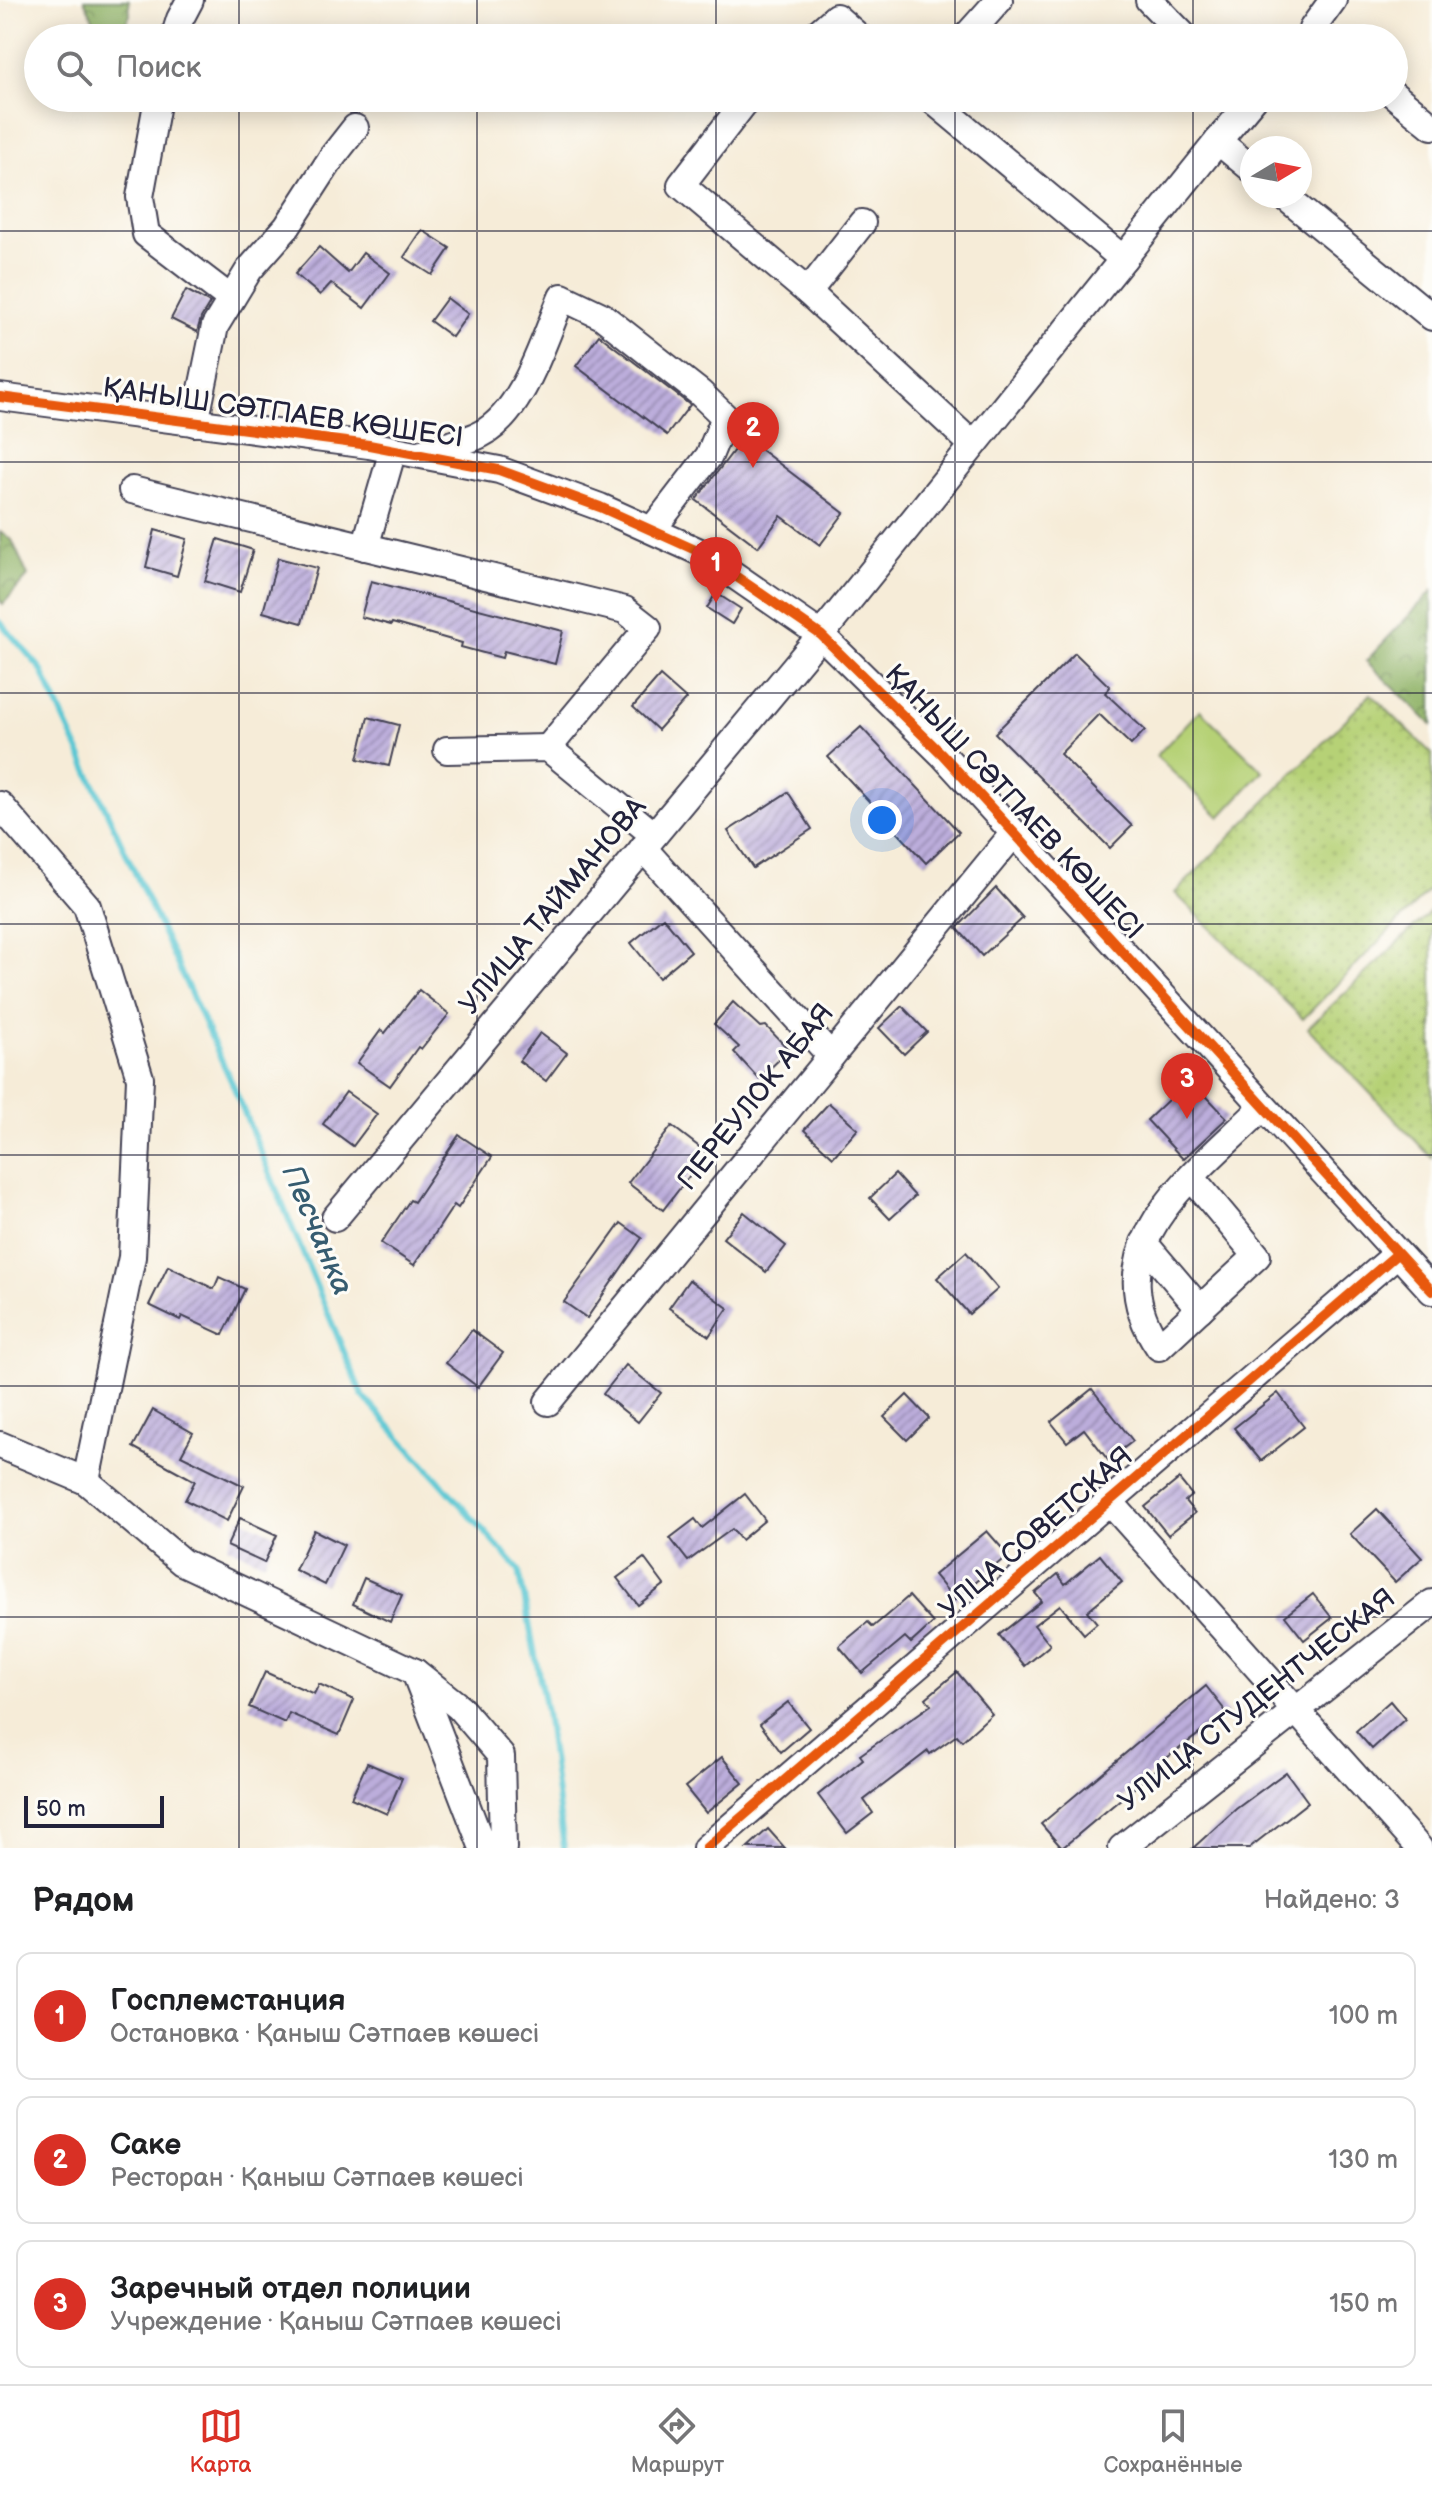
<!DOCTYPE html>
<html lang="ru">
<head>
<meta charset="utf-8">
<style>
	:root { --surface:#fff; --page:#f2f2f2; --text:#202124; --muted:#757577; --line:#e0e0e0; --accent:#d93025 }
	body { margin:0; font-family:"Balsamiq Sans",sans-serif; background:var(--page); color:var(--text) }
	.compass { position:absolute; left:1240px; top:136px; width:72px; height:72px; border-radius:50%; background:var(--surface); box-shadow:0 4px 20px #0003; rotate:80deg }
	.scale { position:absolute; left:24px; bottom:20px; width:140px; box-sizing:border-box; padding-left:8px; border:4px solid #22223b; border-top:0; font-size:22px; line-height:28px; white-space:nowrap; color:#22223b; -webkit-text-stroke:6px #fdfcf7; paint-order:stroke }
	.you { position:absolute; left:882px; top:820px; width:28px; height:28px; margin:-20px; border:6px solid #fff; border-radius:50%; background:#1a73e8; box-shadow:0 0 0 12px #1a73e833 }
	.badge { display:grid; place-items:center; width:52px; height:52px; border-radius:50%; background:var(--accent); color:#fff; font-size:26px; font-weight:700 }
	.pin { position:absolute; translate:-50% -66px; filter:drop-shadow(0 2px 4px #0008) }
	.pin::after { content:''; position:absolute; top:42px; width:28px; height:24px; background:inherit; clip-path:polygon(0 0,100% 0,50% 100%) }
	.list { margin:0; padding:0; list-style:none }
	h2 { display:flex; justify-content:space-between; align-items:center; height:104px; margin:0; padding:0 32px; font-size:34px }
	h2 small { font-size:26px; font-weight:400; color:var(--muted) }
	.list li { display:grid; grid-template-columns:52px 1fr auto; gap:24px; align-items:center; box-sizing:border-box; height:128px; margin:0 16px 16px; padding:0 16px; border:2px solid var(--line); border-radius:16px }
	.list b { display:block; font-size:30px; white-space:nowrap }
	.list p { margin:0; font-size:26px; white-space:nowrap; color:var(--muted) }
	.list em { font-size:26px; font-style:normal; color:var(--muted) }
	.icon { flex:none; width:44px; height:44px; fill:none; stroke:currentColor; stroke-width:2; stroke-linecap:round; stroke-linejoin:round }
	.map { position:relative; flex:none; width:1432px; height:1848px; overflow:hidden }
	.search { position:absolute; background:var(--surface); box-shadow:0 4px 20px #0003; left:24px; right:24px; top:24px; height:88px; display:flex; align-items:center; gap:20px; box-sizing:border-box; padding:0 28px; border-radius:44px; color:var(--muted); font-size:30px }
	.sheet { height:536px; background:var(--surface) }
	nav { display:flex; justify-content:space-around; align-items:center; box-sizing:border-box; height:112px; border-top:2px solid var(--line); background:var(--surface); font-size:22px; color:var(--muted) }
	nav a { display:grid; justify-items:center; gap:4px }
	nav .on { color:var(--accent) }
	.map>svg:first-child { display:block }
</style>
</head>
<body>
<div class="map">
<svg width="1432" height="1848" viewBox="0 0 1432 1848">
	<defs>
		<pattern id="grass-dots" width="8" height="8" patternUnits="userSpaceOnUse" patternTransform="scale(2)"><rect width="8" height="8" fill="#b6d176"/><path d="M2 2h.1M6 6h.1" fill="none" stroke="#9cb367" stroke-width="1.8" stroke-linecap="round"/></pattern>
		<pattern id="forest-crowns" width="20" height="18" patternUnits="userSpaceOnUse" patternTransform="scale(2)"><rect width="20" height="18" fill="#90b367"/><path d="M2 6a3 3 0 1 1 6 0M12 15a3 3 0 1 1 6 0" fill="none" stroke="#759156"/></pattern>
		<pattern id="building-hatch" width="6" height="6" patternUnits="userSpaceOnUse" patternTransform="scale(2)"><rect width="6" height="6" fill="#bcaddb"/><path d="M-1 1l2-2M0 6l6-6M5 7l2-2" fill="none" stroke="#988cb3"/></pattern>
	</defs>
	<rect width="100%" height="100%" fill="#fdfcf7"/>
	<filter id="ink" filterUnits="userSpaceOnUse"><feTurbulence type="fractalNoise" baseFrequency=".0125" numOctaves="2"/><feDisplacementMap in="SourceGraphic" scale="16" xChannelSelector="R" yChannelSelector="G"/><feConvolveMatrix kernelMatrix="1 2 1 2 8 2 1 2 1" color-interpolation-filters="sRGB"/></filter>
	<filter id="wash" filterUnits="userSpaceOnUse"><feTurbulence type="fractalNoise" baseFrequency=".006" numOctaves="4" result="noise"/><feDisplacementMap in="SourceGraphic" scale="32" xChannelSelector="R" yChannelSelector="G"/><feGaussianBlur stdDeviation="1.8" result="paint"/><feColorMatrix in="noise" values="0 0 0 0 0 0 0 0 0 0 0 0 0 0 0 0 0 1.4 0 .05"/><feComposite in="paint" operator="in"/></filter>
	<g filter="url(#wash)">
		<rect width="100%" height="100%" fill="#f6ecd8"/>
		<g fill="url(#grass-dots)" stroke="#6c7a58" stroke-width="2">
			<path d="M1371,694l61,60v133l-129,132 -128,-126z"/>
			<path d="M1432,910v248l-124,-130z"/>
		</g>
		<g fill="url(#forest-crowns)" stroke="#596a51" stroke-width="2">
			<path d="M84,0h45l1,15 -12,23h-16z"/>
			<path d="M0,532l12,8 16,36 -25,28 -3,-3z"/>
			<path d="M1432,591v134l-66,-64z"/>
		</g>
		<path fill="#b6d176" stroke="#6c7a58" stroke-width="2" d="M1200,710l63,61 -43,46 -64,-61z"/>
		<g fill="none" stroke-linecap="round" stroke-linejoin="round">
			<path stroke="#5bc7d3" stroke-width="6" d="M0,622l41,47 191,414 130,312 157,175 27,142 18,136"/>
		</g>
		<g id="blocks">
			<g fill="url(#building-hatch)">
				<path d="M422,230l28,18 -18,27 -28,-18z"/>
				<path d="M319,247l29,26 15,-20 27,20 -26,35 -33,-25 -11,12 -25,-21z"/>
				<path d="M186,290l24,13 -9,15 -4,14 -26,-13z"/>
				<path d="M447,298l21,16 -16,23 -22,-16z"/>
				<path d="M599,335l91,70 -23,30 -91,-69z"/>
				<path d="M744,437l100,76 -24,32 -39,-29 -23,31 -62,-47z"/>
				<path d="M155,530l32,9 -10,37 -31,-9z"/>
				<path d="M218,539l35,11 -13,42 -35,-11z"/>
				<path d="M278,558l39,10 -15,55 -39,-11z"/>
				<path d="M371,581l192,50 -8,33 -51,-13 -2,7 -41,-11 1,-4 -70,-20 -1,2 -30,-8z"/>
				<path d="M716,593l25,16 -9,15 -25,-16z"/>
				<path d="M1075,653l35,34 -5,6 40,37 -14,15 -32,-31 -39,40 72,72 -22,22 -115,-115z"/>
				<path d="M660,676l26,23 -28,31 -25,-23z"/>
				<path d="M368,717l31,8 -10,41 -31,-7z"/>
				<path d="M861,727l98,105 -33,31 -98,-106z"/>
				<path d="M788,792l24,37 -59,39 -25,-37z"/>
				<path d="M996,888l27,30 -41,38 -25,-28z"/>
				<path d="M663,917l28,34 -32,27 -28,-35z"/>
				<path d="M419,990l30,24 -28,35 -3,-2 -28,39 -33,-23 24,-33 4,3z"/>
				<path d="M733,1002l27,25 6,-1 23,24 -30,29 -25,-27 5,-5 -25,-23z"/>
				<path d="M902,1006l25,26 -23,22 -25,-26z"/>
				<path d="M540,1033l27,20 -21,28 -27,-20z"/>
				<path d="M1190,1079l37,39 -44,41 -36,-39z"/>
				<path d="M346,1092l31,22 -24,32 -30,-22z"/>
				<path d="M829,1103l29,26 -25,28 -29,-27z"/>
				<path d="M672,1126l35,27 -44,57 -35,-27z"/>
				<path d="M459,1135l33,22 -34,51 -4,-3 -40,60 -33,-22 29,-43 4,2z"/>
				<path d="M895,1174l20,22 -25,23 -20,-21z"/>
				<path d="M744,1212l42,34 -20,26 -43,-34z"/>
				<path d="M621,1223l21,15 -55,80 -23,-16z"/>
				<path d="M966,1252l32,37 -29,25 -32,-36z"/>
				<path d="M168,1266l46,23 5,-12 26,12 -22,46 -41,-19 -2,4 -31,-15z"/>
				<path d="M689,1280l39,28 -19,28 -40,-28z"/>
				<path d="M472,1330l31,23 -25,34 -32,-24z"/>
				<path d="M626,1365l35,28 -23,29 -35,-28z"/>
				<path d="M1092,1389l41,52 -25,19 -24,-31 -17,13 -16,-20z"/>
				<path d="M1278,1393l26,34 -43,34 -27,-33z"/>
				<path d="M907,1395l22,23 -22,22 -23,-23z"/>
				<path d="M153,1410l40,23 -12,22 63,31 -17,35 -42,-21 10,-19 -62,-34z"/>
				<path d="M1179,1479l13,16 -7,6 10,12 -27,22 -23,-28z"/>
				<path d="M745,1494l20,26 -24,20 -9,-11 -44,32 -18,-23 25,-19 7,9z"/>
				<path d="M1377,1509l45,49 -27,24 -45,-48z"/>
				<path d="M240,1518l37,17 -13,28 -37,-17z"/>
				<path d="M314,1530l30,15 -19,40 -30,-15z"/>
				<path d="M987,1531l21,24 -53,45 -21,-25z"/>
				<path d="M1100,1555l22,27 -35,29 10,12 -13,11 -24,-29 -26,20 16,20 -25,21 -26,-31 43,-34 -7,-8 23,-19 7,10z"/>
				<path d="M644,1558l20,27 -26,20 -21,-27z"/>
				<path d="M364,1578l38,17 -12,27 -37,-18z"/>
				<path d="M1313,1594l19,24 -28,22 -19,-24z"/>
				<path d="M909,1596l24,27 -22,20 -6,-6 -43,36 -23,-27 29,-24 5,5z"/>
				<path d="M265,1672l49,22 5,-10 35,16 -15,35 -50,-22 -4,10 -36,-16z"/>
				<path d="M957,1672l35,42 -30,27 -5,-6 -27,19 -2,-3 -64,49 9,13 -26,20 -29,-38 45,-36 -3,-4 71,-50 -5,-7z"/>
				<path d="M1206,1686l21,27 -63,47 1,2 -103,86 -21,-24z"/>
				<path d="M1390,1701l15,18 -33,30 -16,-18z"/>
				<path d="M788,1702l21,26 -28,24 -21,-28z"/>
				<path d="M722,1757l21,26 -37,30 -21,-26z"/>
				<path d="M367,1763l35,15 -15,36 -36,-16z"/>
				<path d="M1286,1772l22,30 -59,46h-56l43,-39z"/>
				<path d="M768,1829l17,19h-38z"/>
			</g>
		</g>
	</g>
	<g filter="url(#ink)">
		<use href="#blocks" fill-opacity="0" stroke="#424053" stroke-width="2"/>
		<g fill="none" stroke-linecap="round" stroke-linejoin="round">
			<g stroke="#424053" stroke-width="30">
				<g id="minor">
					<path d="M1149,0l37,38"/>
					<path d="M1312,29l21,-29"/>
					<path d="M174,38l6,-19 10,-19"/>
					<path d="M812,38l24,-21 24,21"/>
					<path d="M965,38l34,-38"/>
					<path d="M1394,95l38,31"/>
					<path d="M158,98l-18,99 6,37 85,65"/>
					<path d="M748,98l-67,87 127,107 165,153"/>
					<path d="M930,98l193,161"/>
					<path d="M1218,141l36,-43"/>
					<path d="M1284,196l148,121"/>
					<path d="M808,292l54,-69"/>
					<path d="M0,397l369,48 130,25 101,37 102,46 119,82 121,119 490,537"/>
					<path d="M195,423l20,-97 34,-56 38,-43 46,-71 22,-28"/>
					<path d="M422,453c19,-6 41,-10 59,-19 42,-21 63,-95 81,-137l40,19 98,77 25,24 -16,39 -57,74"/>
					<path d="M132,490l493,120 23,18 -100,120"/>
					<path d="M365,547l28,-97"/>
					<path d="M447,750l101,-2 106,87"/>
					<path d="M0,805l87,101 53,172 -8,179 -46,224 -86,-36"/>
					<path d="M643,848l188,208"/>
					<path d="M1192,1178l65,78 -98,91c-69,-101 38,-174 104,-240"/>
					<path d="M335,1218l486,-583 397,-494 34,28"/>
					<path d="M1144,1243l56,66"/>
					<path d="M548,1402l466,-569"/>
					<path d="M86,1481l96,81 233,110 68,176"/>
					<path d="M1109,1501l310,347"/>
					<path d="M415,1672l44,35 42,49 2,92"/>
					<path d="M706,1848l691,-594"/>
					<path d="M1122,1848l310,-245"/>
				</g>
			</g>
			<use href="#minor" stroke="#fff" stroke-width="26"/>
			<g stroke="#fdfcf7" stroke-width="15">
				<g id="cycleway">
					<path d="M0,397l369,48 130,25 101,37 102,46 119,82 121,119 490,537"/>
					<path d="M706,1848l691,-594"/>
				</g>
			</g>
			<use href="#cycleway" stroke="#e8590c" stroke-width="10"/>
		</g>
	</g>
	<path fill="none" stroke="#22223b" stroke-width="2" stroke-opacity="0.55" d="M239,0v38M477,0v38M716,0v38M955,0v38M1193,0v38M239,98v1750M477,98v1750M716,98v1750M955,98v1750M1193,98v1750M0,231h1432M0,462h1432M0,693h1432M0,924h1432M0,1155h1432M0,1386h1432M0,1617h1432"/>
	<g text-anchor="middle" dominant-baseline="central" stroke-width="6" stroke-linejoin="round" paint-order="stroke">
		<g font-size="28" fill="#22223b" stroke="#fdfcf7">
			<text transform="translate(283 413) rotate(8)">ҚАНЫШ СӘТПАЕВ КӨШЕСІ</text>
			<text transform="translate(1014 802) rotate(47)">ҚАНЫШ СӘТПАЕВ КӨШЕСІ</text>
			<text transform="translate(553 906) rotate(-50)">УЛИЦА ТАЙМАНОВА</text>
			<text transform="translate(756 1097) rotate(-51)">ПЕРЕУЛОК АБАЯ</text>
			<text transform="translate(1036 1533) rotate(-41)">УЛЦА СОВЕТСКАЯ</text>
			<text transform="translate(1257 1700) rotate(-38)">УЛИЦА СТУДЕНТЧЕСКАЯ</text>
		</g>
		<g font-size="30" font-style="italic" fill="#365c70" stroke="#fdfcf7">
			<text transform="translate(317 1230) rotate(67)">Песчанка</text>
		</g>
	</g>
</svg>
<svg class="compass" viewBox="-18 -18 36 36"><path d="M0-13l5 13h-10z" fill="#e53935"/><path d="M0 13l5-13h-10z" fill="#757577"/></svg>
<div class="scale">50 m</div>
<div class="you"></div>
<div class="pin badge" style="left:716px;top:603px">1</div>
<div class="pin badge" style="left:753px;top:468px">2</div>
<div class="pin badge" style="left:1187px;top:1119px">3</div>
<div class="search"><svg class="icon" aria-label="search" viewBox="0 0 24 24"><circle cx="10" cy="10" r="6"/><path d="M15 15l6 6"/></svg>Поиск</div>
</div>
<section class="sheet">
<h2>Рядом<small>Найдено: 3</small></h2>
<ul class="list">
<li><span class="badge">1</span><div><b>Госплемстанция</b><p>Остановка · Қаныш Сәтпаев көшесі</p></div><em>100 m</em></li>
<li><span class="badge">2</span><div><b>Саке</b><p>Ресторан · Қаныш Сәтпаев көшесі</p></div><em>130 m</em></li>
<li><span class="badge">3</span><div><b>Заречный отдел полиции</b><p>Учреждение · Қаныш Сәтпаев көшесі</p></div><em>150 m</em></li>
</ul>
</section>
<nav>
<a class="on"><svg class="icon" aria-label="map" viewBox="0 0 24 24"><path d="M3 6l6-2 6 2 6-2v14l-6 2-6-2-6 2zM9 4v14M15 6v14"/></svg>Карта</a>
<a><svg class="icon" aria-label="directions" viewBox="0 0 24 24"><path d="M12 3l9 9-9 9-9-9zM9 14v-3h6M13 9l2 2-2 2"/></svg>Маршрут</a>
<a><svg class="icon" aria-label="saved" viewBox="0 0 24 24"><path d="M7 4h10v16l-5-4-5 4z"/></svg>Сохранённые</a>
</nav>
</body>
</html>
